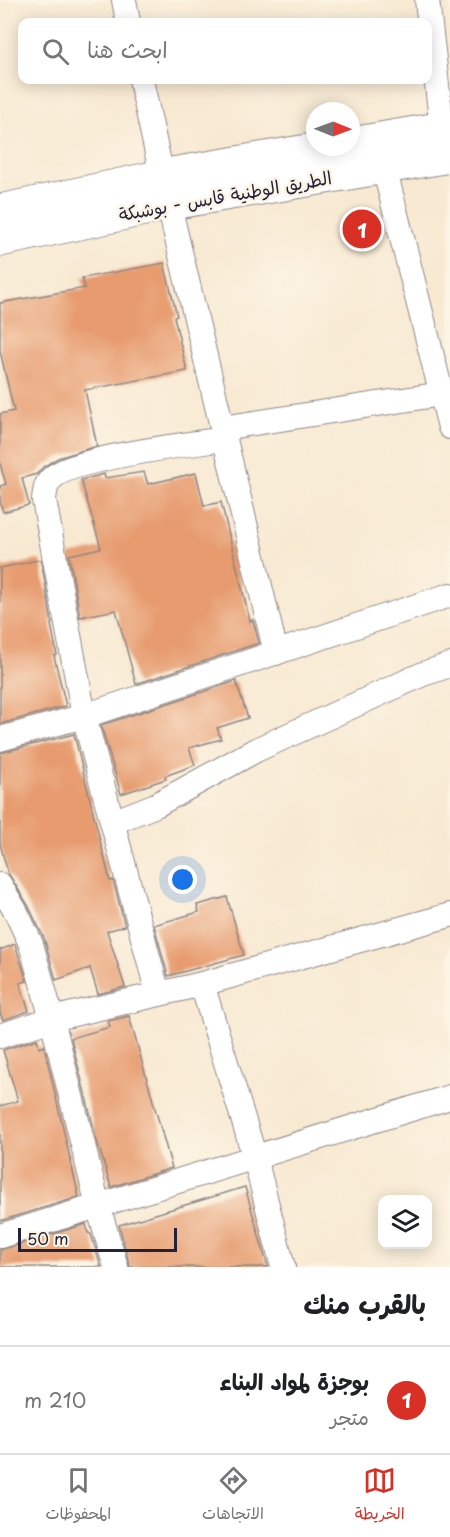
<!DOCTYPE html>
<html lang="ar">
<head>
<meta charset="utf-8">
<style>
	:root { --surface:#fff; --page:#f6f6f6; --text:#202124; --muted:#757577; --line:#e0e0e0; --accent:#d93025 }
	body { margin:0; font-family:"Playpen Sans","Playpen Sans Arabic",sans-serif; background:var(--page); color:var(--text); direction:rtl }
	.controls { position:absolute; right:18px; bottom:18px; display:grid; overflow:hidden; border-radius:12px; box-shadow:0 3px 15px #0003 }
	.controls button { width:54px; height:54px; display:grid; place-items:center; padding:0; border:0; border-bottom:2px solid var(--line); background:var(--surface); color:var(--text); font:30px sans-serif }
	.compass { position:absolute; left:306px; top:102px; width:54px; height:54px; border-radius:50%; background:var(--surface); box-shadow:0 3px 15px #0003; rotate:91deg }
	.scale { position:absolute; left:18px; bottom:15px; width:159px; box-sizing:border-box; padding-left:6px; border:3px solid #22223b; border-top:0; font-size:16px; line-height:21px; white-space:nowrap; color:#22223b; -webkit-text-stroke:4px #fcf5e5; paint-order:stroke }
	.you { position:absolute; left:183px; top:880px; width:21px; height:21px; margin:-15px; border:4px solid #fff; border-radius:50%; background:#1a73e8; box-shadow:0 0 0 9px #1a73e833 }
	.badge { display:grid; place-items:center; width:39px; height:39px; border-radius:50%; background:var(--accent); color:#fff; font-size:20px; font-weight:700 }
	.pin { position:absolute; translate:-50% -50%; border:3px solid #fff; box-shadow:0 2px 6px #0006 }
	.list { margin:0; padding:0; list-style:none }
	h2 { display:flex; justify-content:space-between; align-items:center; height:78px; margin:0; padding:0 24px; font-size:26px }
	h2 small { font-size:20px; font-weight:400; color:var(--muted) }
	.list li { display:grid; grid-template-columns:39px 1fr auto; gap:18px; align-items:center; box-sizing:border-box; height:108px; padding:0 24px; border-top:2px solid var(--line) }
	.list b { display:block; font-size:22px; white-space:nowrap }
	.list p { margin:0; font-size:20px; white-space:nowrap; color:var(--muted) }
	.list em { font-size:20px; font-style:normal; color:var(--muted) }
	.icon { flex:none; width:33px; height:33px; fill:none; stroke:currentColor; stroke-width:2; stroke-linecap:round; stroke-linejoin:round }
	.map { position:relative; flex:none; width:450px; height:1267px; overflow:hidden; direction:ltr }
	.search { position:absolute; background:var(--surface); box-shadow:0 3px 15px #0003; left:18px; right:18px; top:18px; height:66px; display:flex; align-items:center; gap:15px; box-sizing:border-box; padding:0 21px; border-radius:12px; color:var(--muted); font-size:22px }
	.sheet { height:186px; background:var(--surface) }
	nav { display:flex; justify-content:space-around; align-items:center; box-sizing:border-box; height:84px; border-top:2px solid var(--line); background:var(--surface); font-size:16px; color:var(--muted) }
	nav a { display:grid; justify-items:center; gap:3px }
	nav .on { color:var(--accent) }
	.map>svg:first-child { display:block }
</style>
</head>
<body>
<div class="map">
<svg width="450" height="1267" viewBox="0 0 450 1267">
	<rect width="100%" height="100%" fill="#fcf5e5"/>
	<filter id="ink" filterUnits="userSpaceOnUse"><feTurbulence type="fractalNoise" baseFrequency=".0167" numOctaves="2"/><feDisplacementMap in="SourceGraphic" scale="12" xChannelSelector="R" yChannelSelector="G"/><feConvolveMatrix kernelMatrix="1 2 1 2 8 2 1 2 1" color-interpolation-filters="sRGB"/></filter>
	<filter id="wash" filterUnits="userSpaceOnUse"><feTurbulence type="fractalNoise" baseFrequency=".008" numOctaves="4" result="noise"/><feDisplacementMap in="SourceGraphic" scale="24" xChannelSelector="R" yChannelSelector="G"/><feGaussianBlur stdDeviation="1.35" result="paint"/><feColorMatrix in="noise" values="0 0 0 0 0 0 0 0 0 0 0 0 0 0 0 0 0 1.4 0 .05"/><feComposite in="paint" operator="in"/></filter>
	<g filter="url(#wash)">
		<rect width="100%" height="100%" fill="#f8e9d2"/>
		<g id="blocks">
			<g fill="#e79b6e">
				<path d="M164,263l13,53 -3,1 13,54 -102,19 12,56 -39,12 -15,9 -6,7 -15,4 7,27 -26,7 -3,-11v-15l6,-2 -6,-20v-50l14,-3 -14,-60v-48l85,-15 -3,-10z"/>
				<path d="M144,472l4,12 48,-11 8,33 17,-4 29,119 3,-1 6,23 -123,41 -20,-74 -36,7 -11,-62 32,-7 -20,-68 23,-6 1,4z"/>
				<path d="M38,560h3l11,63 -1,1 6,31 -3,1 12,50 -66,18v-156z"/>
				<path d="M236,681l12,37 -31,10 4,11 -32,9 6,17 -30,11 1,3 -45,15 -20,-69z"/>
				<path d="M74,734l36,147 3,-1 12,46 -18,5 18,56 -27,7 -8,-26 -34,12 -12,-42 -16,-33 -20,-32 -8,-29v-91z"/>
				<path d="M227,897l17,58 -76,21 -14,-51 45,-13 -2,-7z"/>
				<path d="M15,944l12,37 -7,2 9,28 -26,9 -3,-7v-63z"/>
				<path d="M129,1016l43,152 -61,19 -14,-46 -26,-103 39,-11 -2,-6z"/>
				<path d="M37,1039l2,9 5,-2 35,151 -79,24v-115l18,-5 -15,-51z"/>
				<path d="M245,1187l23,80h-138l-11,-42z"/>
				<path d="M86,1224l2,9 3,1 10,33h-101v-17z"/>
			</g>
		</g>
	</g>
	<g filter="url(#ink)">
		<use href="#blocks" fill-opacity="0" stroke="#8d8686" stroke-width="1.5"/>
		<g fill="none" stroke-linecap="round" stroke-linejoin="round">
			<g stroke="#8d8686" stroke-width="26">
				<g id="street">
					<path d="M124,0l4,22"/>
					<path d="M427,0l15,128"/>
					<path d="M141,80l21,96 114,477"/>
					<path d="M384,167l66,260"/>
					<path d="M222,428l220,-34"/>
					<path d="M0,739l84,-23 366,-121"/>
					<path d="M113,822l43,-17 100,-55 167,-76 27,-9"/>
					<path d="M0,885l16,27 15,32 21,75 46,187 18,61"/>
					<path d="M202,984l53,174 28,109"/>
					<path d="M158,994l-74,-278 -40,-216c1,-8 1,-15 7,-21 19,-21 141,-35 174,-40"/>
					<path d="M0,1036l52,-17 150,-35 248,-69"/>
					<path d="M0,1236l450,-139"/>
				</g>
			</g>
			<g stroke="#8d8686" stroke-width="35">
				<g id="primary">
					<path d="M351,144l99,-17"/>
					<path d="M0,211l172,-37 159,-27"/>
					<path d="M0,240l177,-38 273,-46"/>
				</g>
			</g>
			<use href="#street" stroke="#fff" stroke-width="24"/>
			<use href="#primary" stroke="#fff" stroke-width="33"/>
		</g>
	</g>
	<g text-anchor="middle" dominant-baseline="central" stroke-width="5" stroke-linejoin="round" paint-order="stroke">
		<g font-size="18" fill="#22223b" stroke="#fcf5e5">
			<text transform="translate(225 195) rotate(-10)">الطريق الوطنية قابس - بوشبكة</text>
		</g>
	</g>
</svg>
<div class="controls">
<button><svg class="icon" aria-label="layers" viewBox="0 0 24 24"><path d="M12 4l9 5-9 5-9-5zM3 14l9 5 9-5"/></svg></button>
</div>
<svg class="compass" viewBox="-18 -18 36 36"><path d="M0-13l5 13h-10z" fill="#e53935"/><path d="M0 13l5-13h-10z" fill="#757577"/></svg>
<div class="scale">50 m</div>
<div class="you"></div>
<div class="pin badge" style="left:362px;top:229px">1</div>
<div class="search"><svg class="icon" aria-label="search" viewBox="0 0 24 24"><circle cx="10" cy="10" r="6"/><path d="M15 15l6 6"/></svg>ابحث هنا</div>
</div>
<section class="sheet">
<h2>بالقرب منك<small></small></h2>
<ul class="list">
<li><span class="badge">1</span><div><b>بوجزة لمواد البناء</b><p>متجر</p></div><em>210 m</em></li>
</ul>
</section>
<nav>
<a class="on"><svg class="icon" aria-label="map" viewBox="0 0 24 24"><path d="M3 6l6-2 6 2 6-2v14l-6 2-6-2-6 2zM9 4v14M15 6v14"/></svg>الخريطة</a>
<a><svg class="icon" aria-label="directions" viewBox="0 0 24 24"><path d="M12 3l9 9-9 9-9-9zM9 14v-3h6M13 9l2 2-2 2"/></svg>الاتجاهات</a>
<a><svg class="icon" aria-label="saved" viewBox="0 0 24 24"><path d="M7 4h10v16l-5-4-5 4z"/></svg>المحفوظات</a>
</nav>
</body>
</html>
